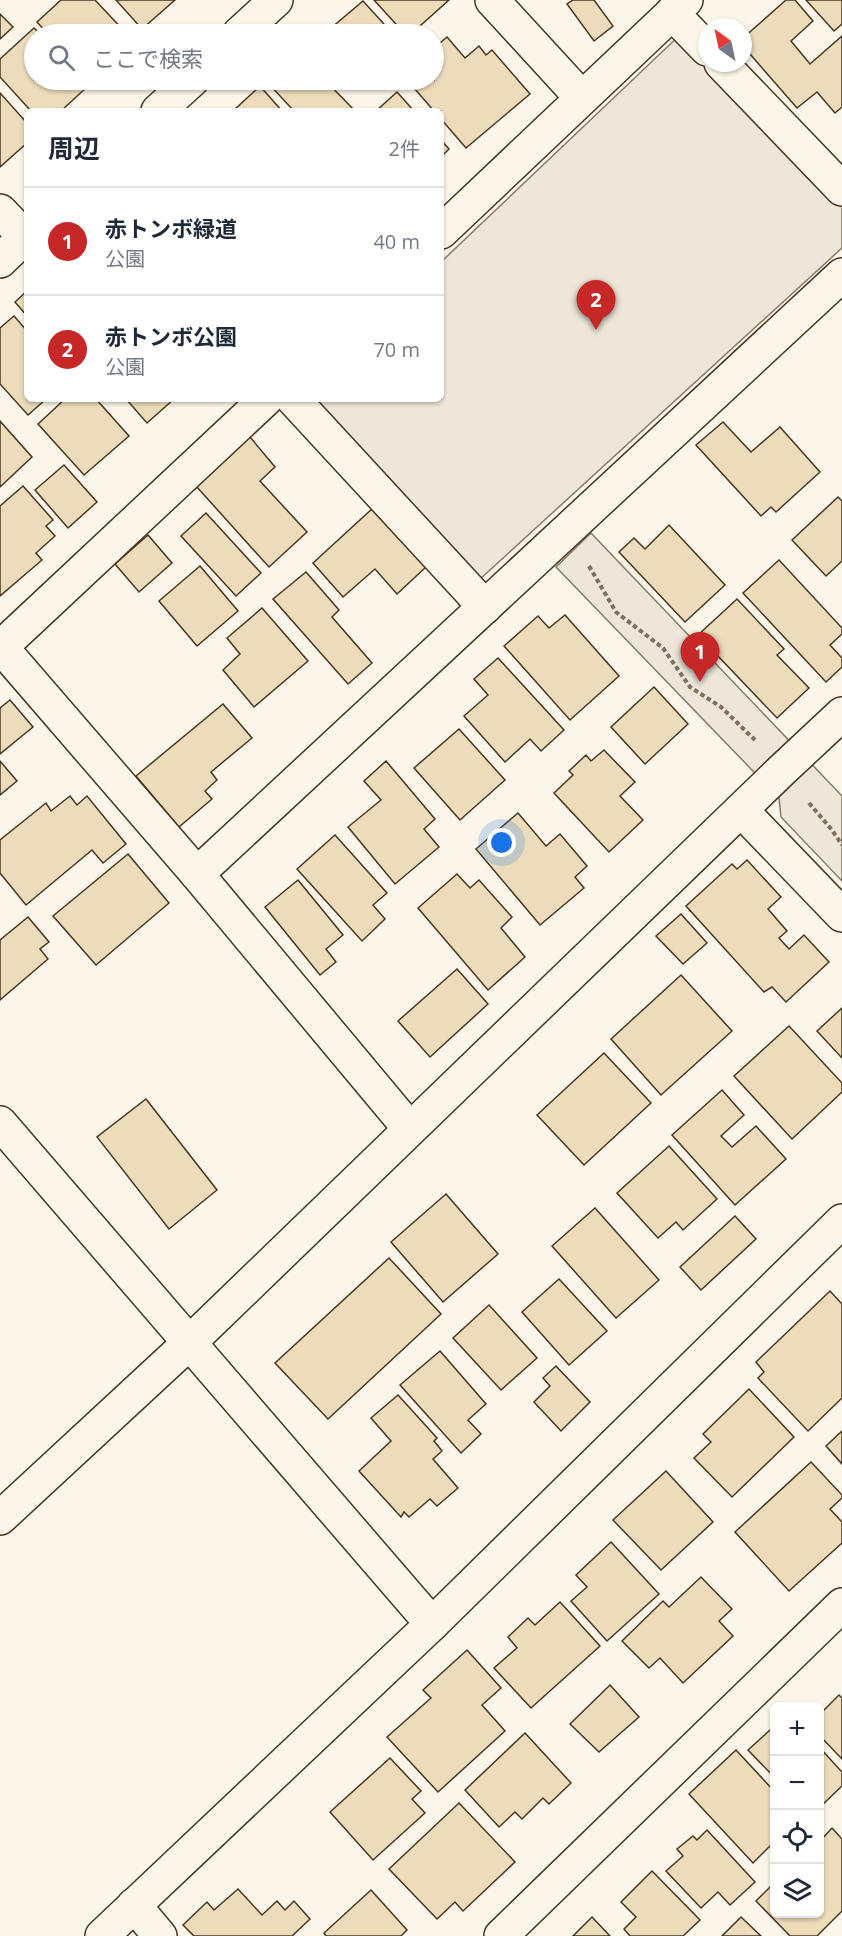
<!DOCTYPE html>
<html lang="ja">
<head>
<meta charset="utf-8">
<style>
	:root { --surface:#fff; --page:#f6f6f7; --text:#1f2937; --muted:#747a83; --line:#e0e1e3; --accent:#c62828 }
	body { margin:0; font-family:"Open Sans","Noto Sans JP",sans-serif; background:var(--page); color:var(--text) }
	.controls { position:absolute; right:18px; bottom:18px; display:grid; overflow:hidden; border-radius:9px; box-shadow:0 2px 4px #0004 }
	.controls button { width:54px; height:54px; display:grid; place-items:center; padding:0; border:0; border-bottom:2px solid var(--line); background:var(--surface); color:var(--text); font:30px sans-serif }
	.compass { position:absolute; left:698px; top:18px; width:54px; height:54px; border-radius:50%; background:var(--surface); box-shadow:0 2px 4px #0004; rotate:327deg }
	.you { position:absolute; left:502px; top:843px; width:21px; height:21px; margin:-15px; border:4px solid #fff; border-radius:50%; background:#1a73e8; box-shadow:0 0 0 9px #1a73e833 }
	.badge { display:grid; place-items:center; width:39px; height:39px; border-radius:50%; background:var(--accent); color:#fff; font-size:20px; font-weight:700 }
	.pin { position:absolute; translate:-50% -50px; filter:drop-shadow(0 2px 3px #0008) }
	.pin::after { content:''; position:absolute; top:32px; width:21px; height:18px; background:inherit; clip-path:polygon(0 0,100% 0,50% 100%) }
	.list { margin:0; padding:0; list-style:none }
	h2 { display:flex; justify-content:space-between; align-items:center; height:78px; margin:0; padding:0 24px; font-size:26px }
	h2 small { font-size:20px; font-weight:400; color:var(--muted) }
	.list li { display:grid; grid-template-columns:39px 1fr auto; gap:18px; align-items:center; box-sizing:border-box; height:108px; padding:0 24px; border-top:2px solid var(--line) }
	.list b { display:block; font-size:22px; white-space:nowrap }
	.list p { margin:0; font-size:20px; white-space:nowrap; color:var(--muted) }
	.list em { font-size:20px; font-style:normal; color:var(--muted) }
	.icon { flex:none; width:33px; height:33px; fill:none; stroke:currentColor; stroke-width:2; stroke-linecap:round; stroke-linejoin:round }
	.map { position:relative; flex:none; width:842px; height:1936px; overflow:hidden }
	.search { position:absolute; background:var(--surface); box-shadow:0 2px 4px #0004; left:24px; top:24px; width:420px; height:66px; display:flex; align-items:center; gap:15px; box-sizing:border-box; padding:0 21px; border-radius:33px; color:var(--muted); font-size:22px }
	.panel { position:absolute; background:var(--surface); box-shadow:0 2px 4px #0004; left:24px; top:108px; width:420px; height:294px; border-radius:9px }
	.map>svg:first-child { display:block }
</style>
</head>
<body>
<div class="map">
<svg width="842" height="1936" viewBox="0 0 842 1936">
	<rect width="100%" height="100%" fill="#fbf6e9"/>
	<g fill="#ede6d9" stroke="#887966" stroke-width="1.5">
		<path d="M683,32l159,171v45l-363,332 -165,-181h127v-137z"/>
		<path d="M591,533l251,263v85l-61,-64 -2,-19 -223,-231z"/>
	</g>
	<g fill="#ecdcbc" stroke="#4a3520" stroke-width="1.5">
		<path d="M61,0h34l32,34h-79l-11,-12z"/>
		<path d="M116,0h59l-33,29z"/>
		<path d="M374,0h75l-38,34h-6z"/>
		<path d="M573,0h21l19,26 -19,15 -27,-37z"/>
		<path d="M786,0h9l18,21 -22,20 19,23 32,-28v71l-7,6 -18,-21 -20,16 -54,-62v-8z"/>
		<path d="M806,0h36v24l-8,7z"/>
		<path d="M363,1l30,33h-69z"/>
		<path d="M0,14l13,13 -13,12z"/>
		<path d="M34,28l6,6h-6v46h47l6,7 -26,24h-30l-31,-34v-18z"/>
		<path d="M447,37l18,21 14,-12 7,9 6,-5 38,44 -64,54 -25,-29v-8h-7l-27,-31h27v-32z"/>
		<path d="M270,80h55l30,31h-61l-27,-29z"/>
		<path d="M260,86l22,25h-49z"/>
		<path d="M397,92l17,19h-38z"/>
		<path d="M0,93l27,30v20l-27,24z"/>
		<path d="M441,140l8,9 -8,8z"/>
		<path d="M27,291v25l-12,-14z"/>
		<path d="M14,316l13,15v68h19l-18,16 -28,-31v-56z"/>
		<path d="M65,399h31l33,37 -45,39 -46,-51z"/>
		<path d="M126,399h48l-27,24z"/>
		<path d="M0,421l32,36 -32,30z"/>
		<path d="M723,422l28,30 29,-25 40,45 -44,40 -5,-5 -10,9 -65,-71z"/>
		<path d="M250,437l25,30 -15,14 47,51 -38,35 -73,-81z"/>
		<path d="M64,465l33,37 -29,26 -33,-38z"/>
		<path d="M23,486l30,34 -7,6 9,10 -19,17 6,7 -42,36v-90z"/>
		<path d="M838,497l4,4v60l-16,15 -34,-36z"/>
		<path d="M373,508l53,59 -29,27 -22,-25 -32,28 -30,-34z"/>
		<path d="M206,513l55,60 -25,23 -55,-60z"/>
		<path d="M669,525l56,60 -40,37 -66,-70 15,-14 11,11z"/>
		<path d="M148,535l24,28 -33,29 -24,-28z"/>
		<path d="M779,560l63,68v6l-12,11 12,13v9l-16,15 -83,-89z"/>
		<path d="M200,566l38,45 -41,35 -38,-45z"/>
		<path d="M306,572l33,38 -7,7 40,46 -24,21 -75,-85z"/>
		<path d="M737,599l47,50 -7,6 32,33 -32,30 -79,-83z"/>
		<path d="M262,608l46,53 -54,46 -31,-37 17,-16 -13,-16z"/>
		<path d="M565,615l54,61 -49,44 -66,-74 34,-30 11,12z"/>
		<path d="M498,658l66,72 -23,21 -11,-12 -25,23 -41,-46 24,-21 -14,-16z"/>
		<path d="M654,687l34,37 -43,40 -34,-37z"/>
		<path d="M10,700l23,27 -33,27v-46z"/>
		<path d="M223,704l29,34 -41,34 6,8 -12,11 7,8 -33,28 -43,-51z"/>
		<path d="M459,729l46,51 -45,40 -46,-52z"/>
		<path d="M604,750l31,32 -15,14 23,24 -34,32 -55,-59 19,-18 -4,-4 17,-16 5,6z"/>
		<path d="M0,761l17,20 -17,14z"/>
		<path d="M386,761l49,58 -11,10 15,18 -44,37 -47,-57 33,-27 -17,-19z"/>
		<path d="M70,796l7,9 10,-9 39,48 -23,19 -11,-13 -66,55 -26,-32v-33l46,-37 5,8z"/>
		<path d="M518,813l28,33 14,-12 27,32 -12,11 9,11 -44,37 -64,-76z"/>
		<path d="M335,835l52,58 -14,12 12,14 -23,22 -65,-72z"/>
		<path d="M128,854l41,49 -73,62 -43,-49z"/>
		<path d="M747,860l34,37 -13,12 19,22 -8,7 10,11 15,-14 25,27 -43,40 -14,-15 -8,5 -78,-86 46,-42 5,5z"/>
		<path d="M457,874l13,14 9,-8 33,37 -11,11 24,29 -37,33 -70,-82z"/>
		<path d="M298,880l45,55 -17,14 10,13 -16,13 -55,-68z"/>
		<path d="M681,914l26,29 -24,21 -27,-28z"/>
		<path d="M28,917l21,25 -9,7 8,10 -48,41v-60z"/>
		<path d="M457,969l31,35 -58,53 -32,-36z"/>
		<path d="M681,975l51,56 -71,64 -50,-56z"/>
		<path d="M842,1008v50l-25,-27z"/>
		<path d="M789,1026l53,57v9l-50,47 -58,-63z"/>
		<path d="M604,1053l47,50 -67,62 -47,-50z"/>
		<path d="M722,1090l22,25 -23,21 11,11 24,-21 30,33 -51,46 -63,-70z"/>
		<path d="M146,1099l71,91 -48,39 -72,-92z"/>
		<path d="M669,1146l48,53 -34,31 -7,-8 -18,16 -41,-45z"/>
		<path d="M446,1194l52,60 -55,48 -52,-60z"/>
		<path d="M595,1208l64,72 -43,38 -64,-72z"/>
		<path d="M735,1216l21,23 -55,51 -21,-23z"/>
		<path d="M389,1258l52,56 -113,105 -53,-56z"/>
		<path d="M559,1279l48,52 -38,34 -47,-53z"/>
		<path d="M830,1291l12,13v94l-34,33 -50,-53 6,-6 -8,-10z"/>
		<path d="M489,1305l48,53 -36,32 -48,-52z"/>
		<path d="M440,1351l46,53 -18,16 13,14 -20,19 -61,-68z"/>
		<path d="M556,1366l34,36 -29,29 -27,-29 16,-16 -7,-8z"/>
		<path d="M749,1389l45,48 -62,60 -38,-39 17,-16 -8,-8z"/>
		<path d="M398,1395l39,43 -3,3 8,10 -9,8 25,29 -21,18 -7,-7 -21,18 -5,-5 -3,5 -42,-46 32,-30 -20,-23z"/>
		<path d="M842,1431v33l-16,-18z"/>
		<path d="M811,1462l31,33v3l-12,11 12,13v21l-53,48 -54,-59z"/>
		<path d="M666,1471l47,51 -52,48 -48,-50z"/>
		<path d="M611,1542l48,52 -52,47 -36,-40 16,-14 -11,-12z"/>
		<path d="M701,1577l31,32 -13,12 14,15 -50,47 -23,-25 -11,10 -27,-27 41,-40 6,6z"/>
		<path d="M560,1602l40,44 -69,62 -37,-40 23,-20 -9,-11 20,-19 7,7z"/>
		<path d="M467,1650l34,38 -19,17 23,26 -67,61 -51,-55 44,-39 -8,-8z"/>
		<path d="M610,1685l29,32 -40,35 -29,-28z"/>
		<path d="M839,1695l3,3v61l-22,-23v-22z"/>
		<path d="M770,1730l4,5v42l-26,-27z"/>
		<path d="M525,1733l46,50 -22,21 -6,-6 -21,21 -7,-7 -16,15 -34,-37z"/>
		<path d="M820,1748l22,24v14l-22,21z"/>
		<path d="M736,1750l38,41v51l-21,21 -64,-69z"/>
		<path d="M390,1758l31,33 -9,8 13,14 -52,47 -43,-48z"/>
		<path d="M459,1803l56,59 -52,49 -8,-9 -18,17 -48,-50z"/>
		<path d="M832,1828l10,11v72l-25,25h-27l-34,-35 18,-18v31h46v-73z"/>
		<path d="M707,1830l48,52 -25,23 -12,-13 -17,16 -35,-37 17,-15 -6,-7 16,-13 4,4z"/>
		<path d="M652,1871l48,49 -17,16h-53l-6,-7 12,-12 -15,-15z"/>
		<path d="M238,1889l24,26 15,-14 8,9 9,-9 16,18 -18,17h-98l-11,-11 24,-23 7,8z"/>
		<path d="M371,1890l36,40 -6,6h-75l-2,-3z"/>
		<path d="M592,1917l18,19h-37z"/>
		<path d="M741,1917l20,19h-39z"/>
	</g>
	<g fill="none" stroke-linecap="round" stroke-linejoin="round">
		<g stroke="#4a3520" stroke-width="36">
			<g id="minor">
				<path d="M492,0l89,97"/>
				<path d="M672,13l35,36"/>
				<path d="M239,34l37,-34"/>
				<path d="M721,63l121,126"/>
				<path d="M158,111l34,-31"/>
				<path d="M0,211l25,26"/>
				<path d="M441,232l245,-232"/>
				<path d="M0,261l27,-26"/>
				<path d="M293,399l192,208"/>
				<path d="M1,647l196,227 212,254"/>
				<path d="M0,648l266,-249"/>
				<path d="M741,810l101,105"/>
				<path d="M197,874l645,-599"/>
				<path d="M0,1123l432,501"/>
				<path d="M0,1518l189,-175 592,-572 61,-57"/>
				<path d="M134,1905l26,31"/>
				<path d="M102,1936l330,-312 410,-403"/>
				<path d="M501,1936l341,-331"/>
			</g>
		</g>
		<g stroke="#7f6f5c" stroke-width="4" stroke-dasharray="4.5 3" stroke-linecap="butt">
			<path d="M589,566l27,46 47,36 27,39 31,20 34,33"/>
			<path d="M809,803l23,27 10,15"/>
		</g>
		<use href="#minor" stroke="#fbf6e9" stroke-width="33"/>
	</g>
</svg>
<div class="controls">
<button>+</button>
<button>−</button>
<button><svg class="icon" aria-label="locate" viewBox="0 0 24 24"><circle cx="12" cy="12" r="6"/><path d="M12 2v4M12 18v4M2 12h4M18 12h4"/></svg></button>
<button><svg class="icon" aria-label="layers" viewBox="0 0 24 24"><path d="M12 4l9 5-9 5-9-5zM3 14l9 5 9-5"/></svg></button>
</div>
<svg class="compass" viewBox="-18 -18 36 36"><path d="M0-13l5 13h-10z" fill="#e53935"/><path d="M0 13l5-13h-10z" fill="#747a83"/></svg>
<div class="you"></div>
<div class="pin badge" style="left:700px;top:682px">1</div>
<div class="pin badge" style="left:596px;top:330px">2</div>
<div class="search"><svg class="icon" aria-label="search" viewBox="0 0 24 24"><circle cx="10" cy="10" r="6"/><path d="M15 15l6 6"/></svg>ここで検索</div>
<section class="panel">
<h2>周辺<small>2件</small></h2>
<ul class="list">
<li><span class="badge">1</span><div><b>赤トンボ緑道</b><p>公園</p></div><em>40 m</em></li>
<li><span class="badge">2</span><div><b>赤トンボ公園</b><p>公園</p></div><em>70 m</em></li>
</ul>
</section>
</div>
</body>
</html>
